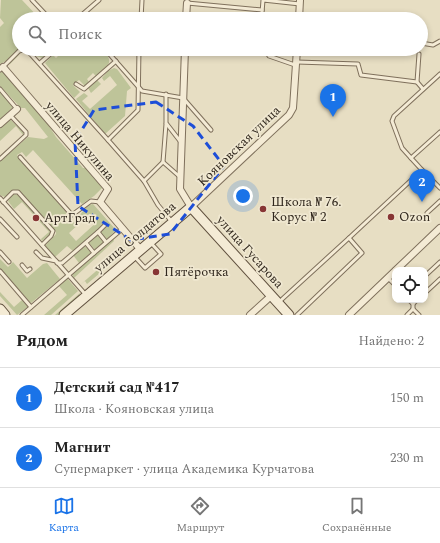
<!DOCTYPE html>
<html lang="ru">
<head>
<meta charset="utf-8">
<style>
	:root { --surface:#fff; --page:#f2f2f2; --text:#222; --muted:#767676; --line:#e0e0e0; --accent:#1a73e8 }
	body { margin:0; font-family:Spectral,serif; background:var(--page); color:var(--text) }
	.controls { position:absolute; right:12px; bottom:12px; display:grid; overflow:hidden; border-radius:8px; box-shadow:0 2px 6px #0003 }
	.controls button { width:36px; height:36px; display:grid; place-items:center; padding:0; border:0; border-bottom:1px solid var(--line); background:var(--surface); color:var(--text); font:20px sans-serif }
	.you { position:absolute; left:243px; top:196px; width:14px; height:14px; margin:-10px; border:3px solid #fff; border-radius:50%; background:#1a73e8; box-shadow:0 0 0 6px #1a73e833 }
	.badge { display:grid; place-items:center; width:26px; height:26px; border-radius:50%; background:var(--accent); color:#fff; font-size:13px; font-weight:700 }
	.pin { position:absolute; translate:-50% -33px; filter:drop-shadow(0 1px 2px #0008) }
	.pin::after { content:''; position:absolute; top:21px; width:14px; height:12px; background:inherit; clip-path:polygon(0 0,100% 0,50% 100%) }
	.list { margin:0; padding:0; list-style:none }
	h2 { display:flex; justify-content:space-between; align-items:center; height:52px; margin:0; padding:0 16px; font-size:17px }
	h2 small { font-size:13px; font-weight:400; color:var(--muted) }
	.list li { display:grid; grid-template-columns:26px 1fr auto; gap:12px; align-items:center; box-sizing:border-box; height:60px; padding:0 16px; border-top:1px solid var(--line) }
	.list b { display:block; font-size:15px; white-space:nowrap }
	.list p { margin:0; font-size:13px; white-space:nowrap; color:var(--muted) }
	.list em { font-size:13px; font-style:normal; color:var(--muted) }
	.icon { flex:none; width:22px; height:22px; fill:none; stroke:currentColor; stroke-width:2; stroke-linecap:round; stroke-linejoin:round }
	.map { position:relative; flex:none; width:440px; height:315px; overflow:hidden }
	.search { position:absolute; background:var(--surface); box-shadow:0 2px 6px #0003; left:12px; right:12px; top:12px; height:44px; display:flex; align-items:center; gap:10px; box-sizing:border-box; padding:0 14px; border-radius:22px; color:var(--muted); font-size:15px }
	.sheet { height:172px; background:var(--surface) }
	nav { display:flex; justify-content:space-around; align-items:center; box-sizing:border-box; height:56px; border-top:1px solid var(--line); background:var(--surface); font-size:11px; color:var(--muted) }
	nav a { display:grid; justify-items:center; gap:2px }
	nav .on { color:var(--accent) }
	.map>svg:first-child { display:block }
</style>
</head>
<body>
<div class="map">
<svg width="440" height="315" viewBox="0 0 440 315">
	<rect width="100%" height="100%" fill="#e7dec3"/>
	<g fill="#bec499" fill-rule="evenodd">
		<path d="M1,0h21l18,19h-21v30h4l-5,7 -8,8 -4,-3 -6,3v-37l4,-4 -4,-5z"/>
		<path d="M29,49h19l-4,4 3,3 -4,2 -7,-2z"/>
		<path d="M60,49h43c12,15 5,16 -7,27l-3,-3 -6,6 2,3 -4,4 -6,-6 -6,5 7,7 -6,6 -29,-35 8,-8 3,3 4,-4 -2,-3z"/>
		<path d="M114,68l3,1 14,19 -4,3 -2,25 -20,18 -29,-35 8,-6 4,3 -6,5 8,8 27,-24 -7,-9 -6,5 -2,-3 6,-7z"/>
		<path d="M3,70l41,48 12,19 27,31h3l17,19 -9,9 -12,8 -49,-54 -7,7 -4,-5 -5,3 49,57v8l8,2 14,-17 5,-1 23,26 -10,10 -9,-10 -24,21 -6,-5 -12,11 -10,-11 11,-12v-2l-38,-41 -3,-1 -10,7 -5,-2v-34l28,-24 16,2 4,-2 -23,-29h-4l-21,-22v-13zM90,214l7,8 -21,19 -7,-8z"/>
		<path d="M97,80l4,4 -10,9 -3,-5z"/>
		<path d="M0,92l13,15 -13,13z"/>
		<path d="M10,119l14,14 -1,2 -7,-9 -16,15v-13z"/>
		<path d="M13,194l6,1 31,35v4l-8,7 -1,-2 8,-7 -27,-30 -8,7 -6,-8z"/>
		<path d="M98,234l7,8 -10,8 -6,-7z"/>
		<path d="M113,239l1,2 -40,37 -2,-4z"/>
		<path d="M85,246l6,4v3l-12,10 -6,-8z"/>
		<path d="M117,253l3,3 -33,28 -2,-3 -5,4z"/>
		<path d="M0,259l8,8 5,-5 14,16 16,-14 4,-1 13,16 -29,24 -31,-34z"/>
		<path d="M67,278l11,13 -27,24h-7l23,-20 -8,-9z"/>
		<path d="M0,292l14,15 8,-7 6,7 -11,8 -17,-19z"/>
		<path d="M80,293l-1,3 -21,19h-3z"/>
	</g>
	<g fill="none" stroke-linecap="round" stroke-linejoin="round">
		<g stroke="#7f705c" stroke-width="5">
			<g id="lane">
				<path d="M32,0l18,19"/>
				<path d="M187,3l75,7"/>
				<path d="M83,19v-5l16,-14"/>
				<path d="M141,19l1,-19"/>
				<path d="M266,19v-3l-4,-3 1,-13 37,4"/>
				<path d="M421,43l12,2 7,-4"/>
				<path d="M105,49l37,42 41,7 28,32"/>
				<path d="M139,49l-1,61 -30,30 36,41 19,-19 17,15"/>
				<path d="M265,49l4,7 26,9"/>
				<path d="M419,54l-2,28 6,7"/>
				<path d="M297,62l61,2 3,11 56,7"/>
				<path d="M40,63l16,-14"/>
				<path d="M0,70l19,-19 7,-2 82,91"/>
				<path d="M76,84l8,5 32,-28"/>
				<path d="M0,89l17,20"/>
				<path d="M166,94v29l14,18"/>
				<path d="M20,157l52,58 19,-14 9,1"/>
				<path d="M411,158l-9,-10 -10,-27 2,-5 46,-42"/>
				<path d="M0,159l26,-24v-3l-16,-17"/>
				<path d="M163,162l3,-38"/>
				<path d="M422,170l-11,-12 29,-26"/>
				<path d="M144,181l14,24 14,17"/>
				<path d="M0,198l56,63"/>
				<path d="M3,202l10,-10h5l35,39 -2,5 -9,9"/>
				<path d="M427,213l13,-12"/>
				<path d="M0,219l17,18"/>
				<path d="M98,232l7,-7"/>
				<path d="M349,238l73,-68 18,18"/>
				<path d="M86,243l8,10"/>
				<path d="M0,252l9,10"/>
				<path d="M36,252l6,6 14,3 30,34"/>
				<path d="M134,256l11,12 16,-14 -10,-11"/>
				<path d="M57,263h5l36,-31 8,10"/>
				<path d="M22,265l5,6 3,-2"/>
				<path d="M0,271l31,36"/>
				<path d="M425,276l15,-14"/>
				<path d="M388,278l7,7"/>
				<path d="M425,293l15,-14"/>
				<path d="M279,302l70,-64 13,15 -65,62"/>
				<path d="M413,304l4,-4"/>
				<path d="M413,309l6,6"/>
				<path d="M22,315l100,-86"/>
				<path d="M407,315l6,-6v-5l-4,-4"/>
			</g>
		</g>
		<g stroke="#7f705c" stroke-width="8">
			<g id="street">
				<path d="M186,19l1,-16"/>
				<path d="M299,19l1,-19"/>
				<path d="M185,49l-5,140 11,18 98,-92 4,-7 4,-59"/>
				<path d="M3,67l105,122 -8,13 40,47"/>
				<path d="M0,124l17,-15"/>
				<path d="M396,270l44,-42"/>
				<path d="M250,315l21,-19"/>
				<path d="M349,315l46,-44"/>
			</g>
		</g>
		<g stroke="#61513f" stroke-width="11">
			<g id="secondary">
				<path d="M0,309l5,6"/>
				<path d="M64,315l127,-108 98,108"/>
			</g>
		</g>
		<use href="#lane" stroke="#f4ebd5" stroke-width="3"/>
		<use href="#street" stroke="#f4ebd5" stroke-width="6"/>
		<use href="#secondary" stroke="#f4ebd5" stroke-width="9"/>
	</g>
	<path fill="none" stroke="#1d4ed8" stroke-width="3" stroke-dasharray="8 5" stroke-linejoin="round" d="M156,102l37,24 31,40 -54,68 -39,6 -53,-34 -3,-65 19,-31z"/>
	<g fill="#873534" stroke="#f0e8d1" stroke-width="1.5">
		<circle cx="263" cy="209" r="4"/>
		<circle cx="391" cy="217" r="4"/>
		<circle cx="36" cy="218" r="4"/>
		<circle cx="156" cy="272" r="4"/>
	</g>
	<g text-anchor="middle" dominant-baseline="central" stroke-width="3.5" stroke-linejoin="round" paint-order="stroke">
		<g font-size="13" fill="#31281e" stroke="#f0e8d1">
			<text transform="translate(80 141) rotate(50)">улица Никулина</text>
			<text transform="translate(239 146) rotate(-44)">Кояновская улица</text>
			<text transform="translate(135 237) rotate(-40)">улица Солдатова</text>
			<text transform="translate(250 252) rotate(48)">улица Гусарова</text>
		</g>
		<g font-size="13" fill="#31281e" stroke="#f0e8d1" text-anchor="start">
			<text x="271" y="202">Школа № 76.<tspan x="271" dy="15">Корус № 2</tspan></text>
			<text x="399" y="217">Ozon</text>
			<text x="44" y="218">АртГрад</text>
			<text x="164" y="272">Пятёрочка</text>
		</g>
	</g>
</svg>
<div class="controls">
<button><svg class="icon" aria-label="locate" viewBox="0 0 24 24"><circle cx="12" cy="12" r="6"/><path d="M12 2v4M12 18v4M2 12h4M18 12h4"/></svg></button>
</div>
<div class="you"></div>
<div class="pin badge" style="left:333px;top:117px">1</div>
<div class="pin badge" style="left:422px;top:202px">2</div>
<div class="search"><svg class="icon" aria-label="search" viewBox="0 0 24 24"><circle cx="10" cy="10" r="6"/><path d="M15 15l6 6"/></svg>Поиск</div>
</div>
<section class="sheet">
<h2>Рядом<small>Найдено: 2</small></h2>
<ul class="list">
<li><span class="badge">1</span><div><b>Детский сад №417</b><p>Школа · Кояновская улица</p></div><em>150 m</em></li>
<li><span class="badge">2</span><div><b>Магнит</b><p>Супермаркет · улица Академика Курчатова</p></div><em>230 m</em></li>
</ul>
</section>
<nav>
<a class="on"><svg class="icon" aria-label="map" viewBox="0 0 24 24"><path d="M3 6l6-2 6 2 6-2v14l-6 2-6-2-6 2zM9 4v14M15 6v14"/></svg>Карта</a>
<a><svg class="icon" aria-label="directions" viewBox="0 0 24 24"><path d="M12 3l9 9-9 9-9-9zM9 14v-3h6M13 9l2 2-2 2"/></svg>Маршрут</a>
<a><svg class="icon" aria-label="saved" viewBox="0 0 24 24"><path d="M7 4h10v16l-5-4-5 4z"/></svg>Сохранённые</a>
</nav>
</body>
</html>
